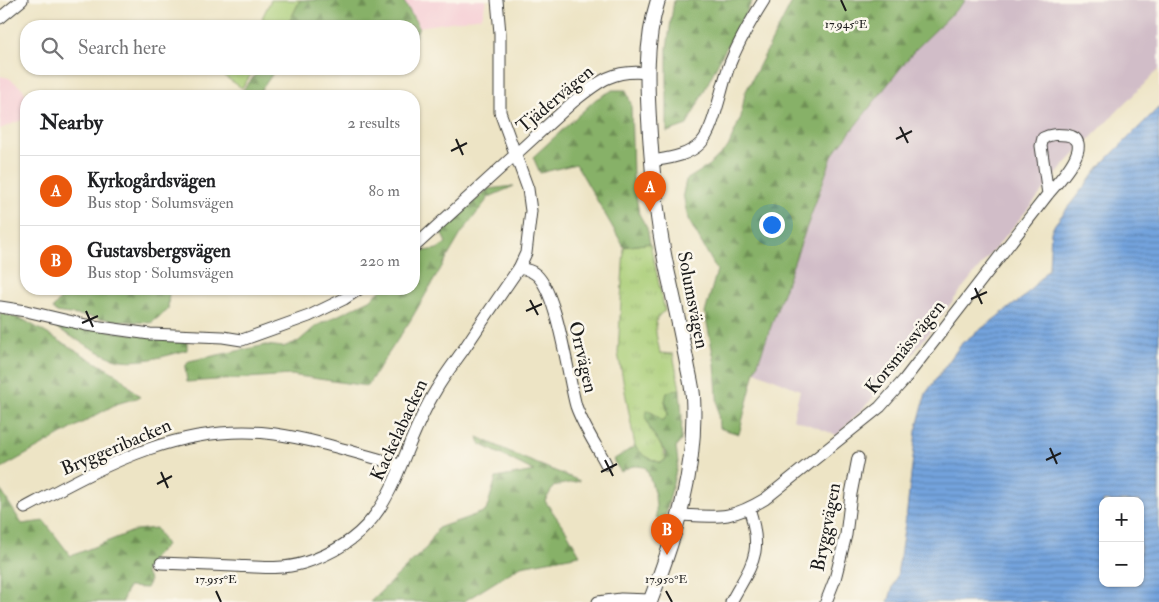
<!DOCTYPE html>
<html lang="en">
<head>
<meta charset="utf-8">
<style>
	:root { --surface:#fff; --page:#f6f6f6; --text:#202124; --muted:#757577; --line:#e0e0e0; --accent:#ea580c }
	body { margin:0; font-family:"IM FELL Double Pica",serif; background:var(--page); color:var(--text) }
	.controls { position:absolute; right:15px; bottom:15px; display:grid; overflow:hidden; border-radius:10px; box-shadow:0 1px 4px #0004 }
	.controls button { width:45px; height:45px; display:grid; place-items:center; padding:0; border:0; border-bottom:1px solid var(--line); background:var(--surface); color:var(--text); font:25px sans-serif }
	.you { position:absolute; left:771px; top:224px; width:18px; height:18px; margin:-12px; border:4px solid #fff; border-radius:50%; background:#1a73e8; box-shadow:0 0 0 8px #1a73e833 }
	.badge { display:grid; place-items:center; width:32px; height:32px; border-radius:50%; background:var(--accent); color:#fff; font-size:16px; font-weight:700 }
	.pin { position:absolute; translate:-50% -41px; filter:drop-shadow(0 1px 2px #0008) }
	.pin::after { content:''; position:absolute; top:26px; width:18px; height:15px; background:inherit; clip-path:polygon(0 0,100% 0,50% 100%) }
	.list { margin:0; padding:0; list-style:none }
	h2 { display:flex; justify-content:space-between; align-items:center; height:65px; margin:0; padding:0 20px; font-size:21px }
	h2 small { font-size:16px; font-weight:400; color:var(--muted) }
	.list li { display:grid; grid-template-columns:32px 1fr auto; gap:15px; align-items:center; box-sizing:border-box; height:70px; padding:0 20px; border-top:1px solid var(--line) }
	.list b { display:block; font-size:19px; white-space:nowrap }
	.list p { margin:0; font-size:16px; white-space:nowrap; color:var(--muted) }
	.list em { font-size:16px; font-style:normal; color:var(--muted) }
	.icon { flex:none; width:28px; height:28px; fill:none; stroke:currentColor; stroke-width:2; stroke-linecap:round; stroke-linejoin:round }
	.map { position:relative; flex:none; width:1159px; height:602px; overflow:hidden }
	.search { position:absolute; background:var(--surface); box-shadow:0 1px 4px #0004; left:20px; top:20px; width:400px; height:55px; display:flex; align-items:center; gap:12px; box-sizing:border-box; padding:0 18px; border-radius:20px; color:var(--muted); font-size:19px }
	.panel { position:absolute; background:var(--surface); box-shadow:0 1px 4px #0004; left:20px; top:90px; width:400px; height:205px; border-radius:20px }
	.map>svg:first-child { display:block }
</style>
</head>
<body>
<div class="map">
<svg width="1159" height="602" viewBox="0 0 1159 602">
	<defs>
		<pattern id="grass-tufts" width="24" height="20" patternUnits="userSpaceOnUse" patternTransform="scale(1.25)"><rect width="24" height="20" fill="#aace78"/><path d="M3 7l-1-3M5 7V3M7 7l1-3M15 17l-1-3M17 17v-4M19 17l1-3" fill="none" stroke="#92b067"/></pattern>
		<pattern id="forest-firs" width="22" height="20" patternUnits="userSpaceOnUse" patternTransform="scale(1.25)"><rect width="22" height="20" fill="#87b168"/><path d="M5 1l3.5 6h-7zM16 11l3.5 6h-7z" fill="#6e8f55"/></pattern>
		<pattern id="water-rules" width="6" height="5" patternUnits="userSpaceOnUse" patternTransform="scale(1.25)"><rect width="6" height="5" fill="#73a3dd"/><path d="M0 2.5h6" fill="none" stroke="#5e84b2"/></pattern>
	</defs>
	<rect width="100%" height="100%" fill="#fbf7ec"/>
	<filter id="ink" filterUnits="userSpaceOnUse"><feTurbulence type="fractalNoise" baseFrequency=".02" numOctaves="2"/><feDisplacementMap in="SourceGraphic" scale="10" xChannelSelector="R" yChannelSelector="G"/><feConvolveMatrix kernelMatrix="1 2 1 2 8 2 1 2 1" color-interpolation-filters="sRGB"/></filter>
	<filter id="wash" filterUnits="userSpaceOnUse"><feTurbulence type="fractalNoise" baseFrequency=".0096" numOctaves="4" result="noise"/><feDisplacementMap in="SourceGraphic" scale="20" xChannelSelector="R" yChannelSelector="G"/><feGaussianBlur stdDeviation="1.12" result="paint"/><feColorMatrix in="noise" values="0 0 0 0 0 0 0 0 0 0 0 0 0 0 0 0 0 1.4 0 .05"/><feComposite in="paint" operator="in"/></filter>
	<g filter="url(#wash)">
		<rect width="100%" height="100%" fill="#ede4c5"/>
		<g fill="#f6cfd5">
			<path d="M403,0h83l-4,17 -63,10z"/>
			<path d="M0,76l9,2 14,11 3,7v22l-26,11z"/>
		</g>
		<path fill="#d1bdc8" d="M966,0h193v69l-93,94 -102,123 -60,80 -67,69 -44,-16 7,-29 -45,-19 79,-218 80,-102z"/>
		<path fill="url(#grass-tufts)" stroke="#63754a" d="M650,243l15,68c-16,7 -7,29 -5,42l13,1 7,35 -6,1 -9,11 3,14 -5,6 -14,-11 -3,6c3,8 20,38 20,43l-5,4c-11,-4 -19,-7 -26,-17l-17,-93 6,-106z"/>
		<g fill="url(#forest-firs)" stroke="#526642">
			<path d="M300,0h103l16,27 -5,12v-13h-127z"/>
			<path d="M674,0h79l-34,61 -32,64 -20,7v-84z"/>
			<path d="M793,0h173l-52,51 -81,103 -78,217 -16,63 -20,-6 -4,-64 -10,-51 12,-43 -29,-51 -5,-25 3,-14 21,-13 21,-20 13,-30 4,-24z"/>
			<path d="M260,69h16l-19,27h-21h2z"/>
			<path d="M613,90h13l5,14 2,73 6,37 8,14 3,15 -26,4 -48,-83 -36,9 -7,-16 63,-58z"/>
			<path d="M514,186l-25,11 -28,37 -51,87 -43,65 -76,-11 -104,7 -2,-15 4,-6 77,-16 17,2 16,-6 17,-15 54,-26 12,-11h32v-33l5,-4 18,-3 9,-6 -5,-11 47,-43z"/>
			<path d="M69,289h100l-1,21 -17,13 -31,-2 -65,-9 -2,-4z"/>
			<path d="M0,313l24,7 95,56 21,21 -24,7 -116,65z"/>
			<path d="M45,321l142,21v8c-21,6 -44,13 -66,10 -17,-2 -58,-29 -76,-39z"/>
			<path d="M680,389l2,27 -1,25 -5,6 2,15 -13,56 -5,3 -4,-4c1,-18 -3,-32 -10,-49 -10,-4 -17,-2 -25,4l-8,-12 22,-14c7,10 15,13 26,17l5,-4v-6l-16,-24 -5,-13 3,-6 15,11 5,-7 -3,-13 2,-9z"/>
			<path d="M478,437l45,21 57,23 -26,5 -9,15 22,31 13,23 -59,11 -58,36h-93l57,-55 11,-19 48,-17 10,-33 38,-7 -54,-27z"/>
			<path d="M0,489l22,35 22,-3 27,35 65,-26 20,-2 10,17 -12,12 -9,16 5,7 -4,8 -18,-1 -5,12v3h-123z"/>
		</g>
		<g fill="#aace78" stroke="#63754a">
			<path d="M271,0h29l-13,26h-9l-16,-8z"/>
			<path d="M229,69h26l-13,19 -18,-12z"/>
		</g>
		<path fill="url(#water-rules)" stroke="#48607c" fill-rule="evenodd" d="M1159,107v495h-271l9,-27 10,-65 9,-79 10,-38 36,-50 62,-46 25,-29 2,-36 4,-8 45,-58zM1103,501h37v82h-37z"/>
	</g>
	<g filter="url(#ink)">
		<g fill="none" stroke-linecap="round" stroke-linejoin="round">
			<g stroke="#3b3a35" stroke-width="13">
				<g id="minor">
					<path d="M0,18l22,-18"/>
					<path d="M652,161c17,-3 36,-5 49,-18 14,-14 21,-62 30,-82 9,-22 21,-42 33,-61"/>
					<path d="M414,247l159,-145c25,-20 40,-33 74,-29"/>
					<path d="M519,268c5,1 11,2 15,5 23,14 34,105 42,133 7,20 20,39 30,58"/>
					<path d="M0,307l26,4 60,14 64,9 73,3 19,3 67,-24 35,-17 15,-10"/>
					<path d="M25,508c80,-43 156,-86 250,-74 42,6 84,20 125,31"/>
					<path d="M680,515c39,2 50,5 85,-16l115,-92 24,-27 144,-186 -7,-48 2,-8c8,-4 14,-4 23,-3 33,5 -10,49 -18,59"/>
					<path d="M161,563c24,1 48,2 72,3 24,1 48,4 71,-3 95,-30 88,-102 132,-173 8,-14 18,-27 28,-41 18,-27 36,-54 55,-81l7,-15 5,-42 -3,-22 -28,-77v-79l-3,-33"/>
					<path d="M598,602l23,-3 30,1"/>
					<path d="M731,602c21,-39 33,-47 18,-94"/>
					<path d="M826,602l9,-23 11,-44 5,-41 7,-36"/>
				</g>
			</g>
			<g stroke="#3b3a35" stroke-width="16">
				<path id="major" d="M650,602c26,-68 47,-132 43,-206 -1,-11 -4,-22 -6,-33 -6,-30 -12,-59 -19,-89 -10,-45 -15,-93 -18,-139 -3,-45 -6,-91 8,-135"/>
			</g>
			<use href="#minor" stroke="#fff" stroke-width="11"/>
			<use href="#major" stroke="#fff" stroke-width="14"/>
		</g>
	</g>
	<path fill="none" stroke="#1c1c1c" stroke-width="2" d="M841,0l5,11M900,127l8,16M456,139l7,16M896,139l16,-8M451,151l16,-8M975,288l7,16M971,299l16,-7M530,300l8,15M86,311l7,16M526,311l16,-7M82,323l16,-7M1050,448l7,16M605,460l8,16M1046,460l15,-7M161,472l7,16M601,472l16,-8M157,484l15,-8M216,591l5,11M666,591l6,11"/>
	<g text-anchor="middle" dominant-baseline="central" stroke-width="5" stroke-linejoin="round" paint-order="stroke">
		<g font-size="19" fill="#1c1c1c" stroke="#fbf7ec">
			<text transform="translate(555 99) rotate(-40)">Tjädervägen</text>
			<text transform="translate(693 300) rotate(79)">Solumsvägen</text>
			<text transform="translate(905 347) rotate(-51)">Korsmässvägen</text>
			<text transform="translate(583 357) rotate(77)">Orrvägen</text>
			<text transform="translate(399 430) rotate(-65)">Kackelabacken</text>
			<text transform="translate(116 447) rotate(-23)">Bryggeribacken</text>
			<text transform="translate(826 527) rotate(-79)">Bryggvägen</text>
		</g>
	</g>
	<g font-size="12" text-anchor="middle" fill="#1c1c1c" stroke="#fbf7ec" stroke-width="5" stroke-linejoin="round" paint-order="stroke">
		<text x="846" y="28">17.945°E</text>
		<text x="216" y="583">17.955°E</text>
		<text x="666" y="583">17.950°E</text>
	</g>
</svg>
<div class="controls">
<button>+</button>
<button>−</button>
</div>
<div class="you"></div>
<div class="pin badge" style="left:650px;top:212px">A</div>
<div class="pin badge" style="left:667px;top:555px">B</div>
<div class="search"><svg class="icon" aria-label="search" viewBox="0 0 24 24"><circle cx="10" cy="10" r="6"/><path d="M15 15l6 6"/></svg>Search here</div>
<section class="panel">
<h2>Nearby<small>2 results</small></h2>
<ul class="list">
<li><span class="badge">A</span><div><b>Kyrkogårdsvägen</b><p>Bus stop · Solumsvägen</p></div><em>80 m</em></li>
<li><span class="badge">B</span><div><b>Gustavsbergsvägen</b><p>Bus stop · Solumsvägen</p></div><em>220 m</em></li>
</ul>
</section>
</div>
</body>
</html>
